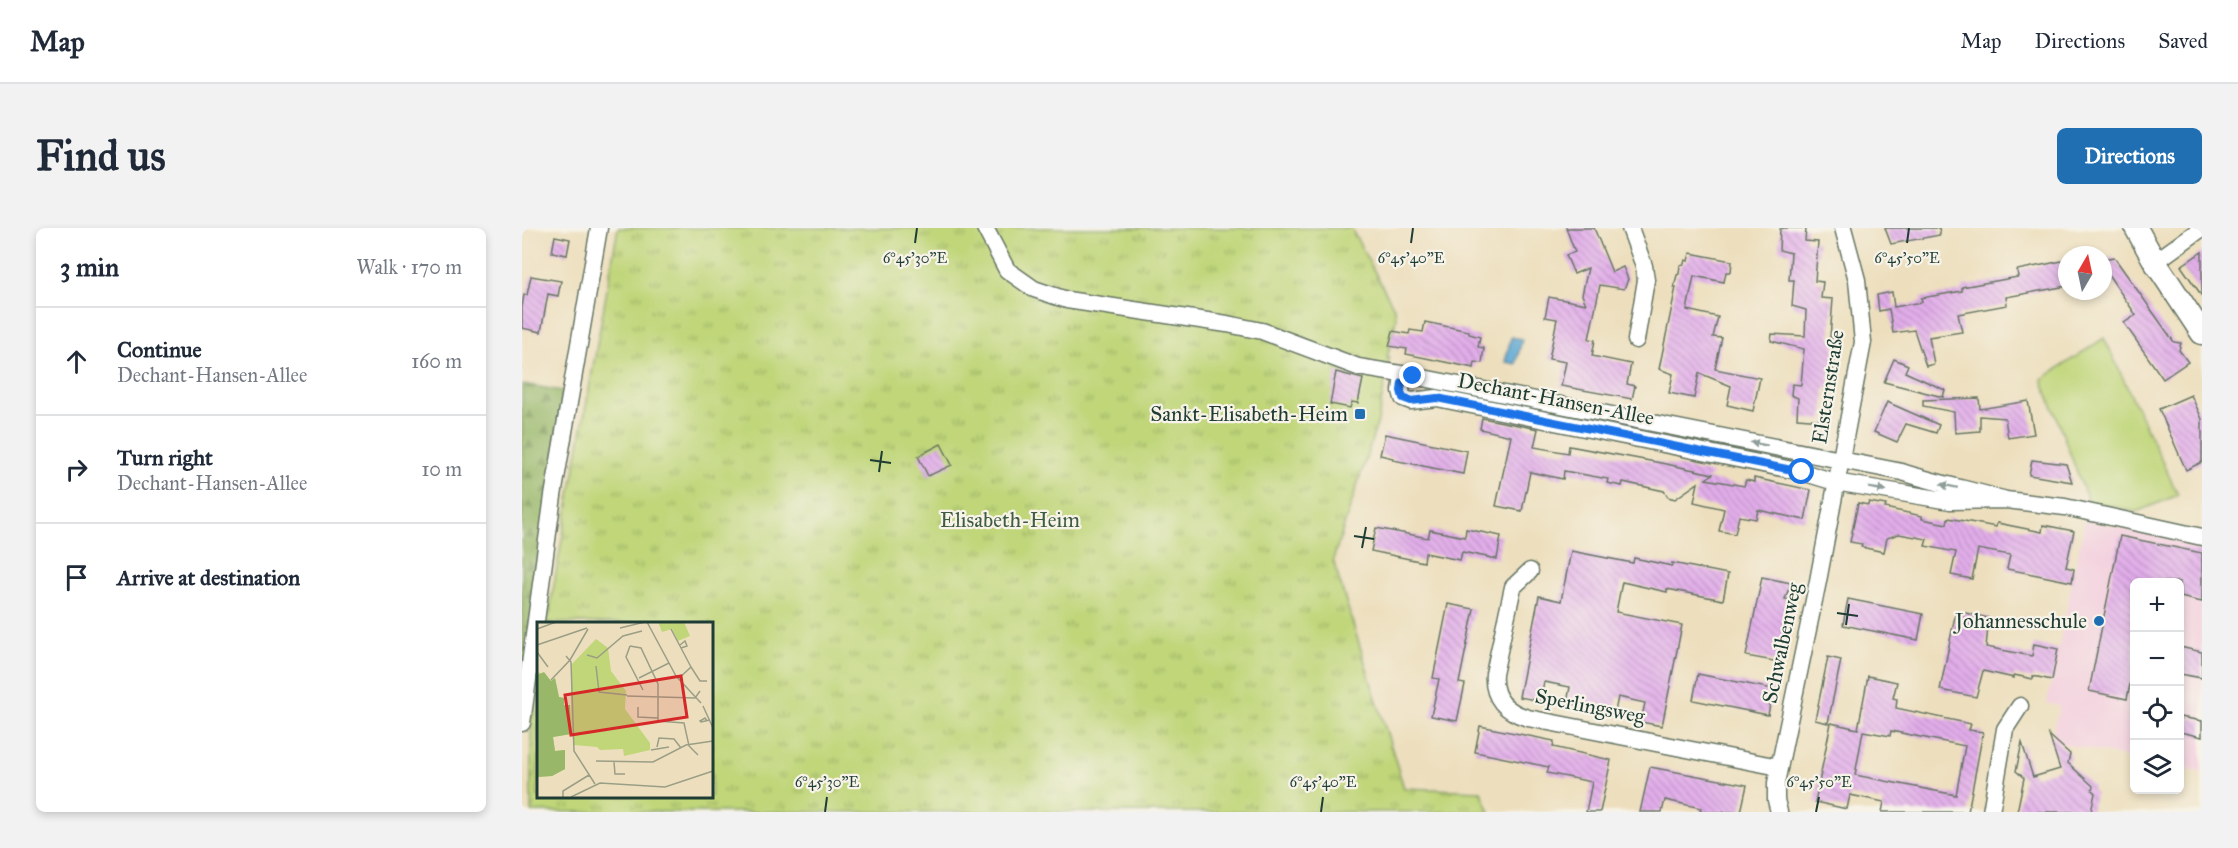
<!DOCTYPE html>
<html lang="en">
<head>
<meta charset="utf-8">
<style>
	:root { --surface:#fff; --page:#f2f2f3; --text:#1f2937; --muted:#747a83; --line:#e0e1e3; --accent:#1f6fb2 }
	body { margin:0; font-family:"IM FELL Great Primer",serif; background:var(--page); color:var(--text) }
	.controls { position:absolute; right:18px; bottom:18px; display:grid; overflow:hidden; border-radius:9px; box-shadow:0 3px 9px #0003 }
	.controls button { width:54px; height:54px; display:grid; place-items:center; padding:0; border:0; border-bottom:2px solid var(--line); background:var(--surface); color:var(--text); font:30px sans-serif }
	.compass { position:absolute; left:1536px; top:18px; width:54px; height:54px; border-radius:50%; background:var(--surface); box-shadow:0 3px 9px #0003; rotate:9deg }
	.stop { position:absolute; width:18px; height:18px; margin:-14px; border:4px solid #1a73e8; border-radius:50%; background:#fff }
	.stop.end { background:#1a73e8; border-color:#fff; box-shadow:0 2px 6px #0008 }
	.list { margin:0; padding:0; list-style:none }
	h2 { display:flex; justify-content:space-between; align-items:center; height:78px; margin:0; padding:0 24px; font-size:26px }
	h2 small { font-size:20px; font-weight:400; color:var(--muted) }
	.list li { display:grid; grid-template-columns:39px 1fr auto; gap:18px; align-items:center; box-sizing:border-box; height:108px; padding:0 24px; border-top:2px solid var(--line) }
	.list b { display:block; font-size:22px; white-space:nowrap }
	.list p { margin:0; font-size:20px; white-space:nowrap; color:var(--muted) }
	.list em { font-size:20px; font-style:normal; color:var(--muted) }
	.icon { flex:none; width:33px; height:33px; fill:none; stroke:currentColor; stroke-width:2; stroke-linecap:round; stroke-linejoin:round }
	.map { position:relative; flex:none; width:1680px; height:584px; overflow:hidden; border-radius:9px }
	header { display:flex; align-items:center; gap:36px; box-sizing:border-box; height:84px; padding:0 30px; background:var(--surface); border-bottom:2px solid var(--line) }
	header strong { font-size:28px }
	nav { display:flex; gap:33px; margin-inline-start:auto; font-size:21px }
	.intro { display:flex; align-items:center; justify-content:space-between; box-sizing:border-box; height:144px; padding:0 36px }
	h1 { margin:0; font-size:42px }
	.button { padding:15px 27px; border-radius:9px; background:var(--accent); color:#fff; font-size:21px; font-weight:700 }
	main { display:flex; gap:36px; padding:0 36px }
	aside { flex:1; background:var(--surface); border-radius:9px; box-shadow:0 3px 9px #0003 }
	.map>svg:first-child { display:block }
</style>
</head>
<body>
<header>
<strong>Map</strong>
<nav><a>Map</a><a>Directions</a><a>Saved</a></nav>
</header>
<div class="intro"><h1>Find us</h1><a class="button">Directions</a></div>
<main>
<aside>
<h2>3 min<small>Walk · 170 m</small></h2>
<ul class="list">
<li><svg class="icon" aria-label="ahead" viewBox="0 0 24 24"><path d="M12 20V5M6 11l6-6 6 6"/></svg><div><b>Continue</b><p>Dechant-Hansen-Allee</p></div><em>160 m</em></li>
<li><svg class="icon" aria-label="right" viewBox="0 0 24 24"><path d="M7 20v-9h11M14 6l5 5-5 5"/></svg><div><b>Turn right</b><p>Dechant-Hansen-Allee</p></div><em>10 m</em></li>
<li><svg class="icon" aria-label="arrive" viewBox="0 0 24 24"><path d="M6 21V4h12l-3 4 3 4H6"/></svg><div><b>Arrive at destination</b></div></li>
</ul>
</aside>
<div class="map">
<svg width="1680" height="584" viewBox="0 0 1680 584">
	<defs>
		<pattern id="grass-tufts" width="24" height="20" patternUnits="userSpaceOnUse" patternTransform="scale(1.5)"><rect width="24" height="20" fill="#c0d679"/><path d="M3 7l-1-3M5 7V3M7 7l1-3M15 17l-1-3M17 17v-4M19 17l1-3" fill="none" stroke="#9baf64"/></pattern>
		<pattern id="forest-firs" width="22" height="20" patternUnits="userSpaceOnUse" patternTransform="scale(1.5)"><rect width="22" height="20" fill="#98b769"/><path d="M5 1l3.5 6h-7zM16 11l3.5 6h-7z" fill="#7b9657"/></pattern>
		<pattern id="building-back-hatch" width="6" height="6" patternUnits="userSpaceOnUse" patternTransform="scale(1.5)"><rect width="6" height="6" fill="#e3aeeb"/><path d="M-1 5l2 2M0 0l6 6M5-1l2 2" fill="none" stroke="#b78fbf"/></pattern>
	</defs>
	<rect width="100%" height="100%" fill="#f7f3e8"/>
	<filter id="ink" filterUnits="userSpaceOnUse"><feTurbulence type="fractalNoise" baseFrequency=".0167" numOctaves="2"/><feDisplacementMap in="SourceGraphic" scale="12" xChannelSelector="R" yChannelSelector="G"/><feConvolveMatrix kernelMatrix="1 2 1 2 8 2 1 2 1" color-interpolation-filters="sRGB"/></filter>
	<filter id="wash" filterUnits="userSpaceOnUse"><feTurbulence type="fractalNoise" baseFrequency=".008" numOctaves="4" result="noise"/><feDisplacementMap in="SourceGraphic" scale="24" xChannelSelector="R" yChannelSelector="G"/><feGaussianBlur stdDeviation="1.35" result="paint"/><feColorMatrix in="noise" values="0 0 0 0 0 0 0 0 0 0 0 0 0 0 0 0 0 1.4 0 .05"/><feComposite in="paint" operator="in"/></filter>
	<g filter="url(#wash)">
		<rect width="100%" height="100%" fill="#eddfbd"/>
		<path fill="#f3cfde" d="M1563,292l117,24v229l-22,-5v-185h-46v176l-83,-18 8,-35 -12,-3z"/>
		<path fill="url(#grass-tufts)" stroke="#708a56" stroke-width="1.5" d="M96,0h733l44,82 1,9 -9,39h2l-11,63 -45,139 71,228 77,3 9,21h-959v-97l7,-45v126h173v-173h-164z"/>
		<path fill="url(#forest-firs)" stroke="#5c7a4e" stroke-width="1.5" d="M0,156l41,7 -41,314z"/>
		<path fill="#c0d679" stroke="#708a56" stroke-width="1.5" d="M1582,110l74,157 -42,17 -48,-11 -46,-122z"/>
		<path fill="#59a5d2" stroke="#3c7183" stroke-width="1.5" d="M989,109l11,2 -6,25 -11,-2z"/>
		<g id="blocks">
			<g fill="url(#building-back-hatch)" fill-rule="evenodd">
				<path d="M1044,0h28l18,44 11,-5 5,12 -4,10 -24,-4 -11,54 6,1 -3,16 39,8 -4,20 8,2 -3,13 -71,-13 5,-24 -17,-3 8,-40 -12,-2 4,-20 37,7 -4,-9 6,-27 -14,6 -8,-19 9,-3z"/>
				<path d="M1261,0h23l-1,13 13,1 -3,39 8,1 -2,16 12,1 -3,39 5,1 -2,33h-3l-1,16 -4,-1 -2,33 -26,-2 1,-20 -7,-3 1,-11 9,1 3,-36 -33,-8 1,-7 33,2 1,-26 -14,-4 2,-26h-5l2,-27 -12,-3 1,-21z"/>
				<path d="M1363,0h54l1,7 -49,9z"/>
				<path d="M33,8l15,3 -3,16 -15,-3z"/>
				<path d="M1680,24v44l-21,-30z"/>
				<path d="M1168,25l42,8 -1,11h-5l-2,10 -30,-6 -7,34 31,7 -5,20 9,1 -7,31 45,9 -7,33 -26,-6 4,-19 -32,-13 -5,25 -25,-5 4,-19 -14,-5 17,-82h-2l3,-12 2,-1 1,-9 4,-1 1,-4 3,1z"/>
				<path d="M1592,29l60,85 7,1 -2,7 9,12 -25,17 -39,-56 12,-8 -33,-48v-8z"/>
				<path d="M1545,32v26l-61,11 1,8 -49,9 4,18 -33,5 5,27 -8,2 -12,-36 -21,3 -4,-24 -10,2 -2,-16 15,-3 2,15 28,-5 -1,-4 41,-7v-4l56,-10 -1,-7z"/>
				<path d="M9,48l30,5 -3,15 -10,-2 -7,38 -19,-4v-21l2,-12h3z"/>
				<path d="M903,94l44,9v3l11,3 -2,10 6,1 -2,15 -7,-1 -1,6 -68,-14 1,-5 -18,-3 4,-15 16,3 1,-4 13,2z"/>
				<path d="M1372,131l14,6 -3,7 40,18 -2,7 -59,-15z"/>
				<path d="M814,144l27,7 -5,24 -6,-1 -2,6 -20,-4z"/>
				<path d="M1669,167l11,24v43l-16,8 -27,-61z"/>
				<path d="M1457,170l1,11 48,-8 6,33 -26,4 -3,-20 -25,-2v15l-25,2 -1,-21 -31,-6v-6z"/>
				<path d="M1365,174l52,23 -3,8 -30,-9 -9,18 -23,-10z"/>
				<path d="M960,190l56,11 -4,18 34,6 1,-7 92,17 52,11 -7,5 38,7 2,-6 8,2v-4l57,12 -6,30 -47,-10 -2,9 -17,-3 -4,18 -16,-3 5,-22 -30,-7 4,-19 -23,16 -7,-2 -4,-6 -41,-9 -1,4 -15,-3 1,-4 -44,-8 -1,8 -33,-7 -8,39 -26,-5 15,-70 -31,-7z"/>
				<path d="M863,206l82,17 -4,23 -70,-14v-2l-13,-3z"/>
				<path d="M419,216l11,21 -24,11 -10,-20z"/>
				<path d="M1510,232l34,4 6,18 -43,-7z"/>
				<path d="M1347,274l17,3 -1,3 37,8v3l25,5 1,-6 48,9 1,-4 45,9 1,-7 31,6 -8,36 8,2 -2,13 -65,-13 3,-14 -32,-6 -6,30 -21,-4 5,-23 -31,-6 2,-7 -28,-5 -12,4 -3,14 -23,-5 1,-3 -12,-2 8,-39 10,2z"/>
				<path d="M854,300l52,10 2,-8 35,7 1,-8 35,7 -4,23 -35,-7 -2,8 -35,-7 -1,9 -53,-11z"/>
				<path d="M1598,308l82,17v49l-22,-5v-15h-46v83l-7,34 -38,-8z"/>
				<path d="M1049,323l62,12 1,-5 38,8v-3l56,11 -5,26 -56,-11v3l-45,-10 -6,30 66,13 -20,101 -21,-4 4,-19 -27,-6 -3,15 -48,-9 3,-16 -26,-5 -4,19 -21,-4 20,-101 22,5z"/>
				<path d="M1240,349l29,6 -6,16 6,1 -12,62 -33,-6z"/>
				<path d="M1326,371l75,15 -5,26 -75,-15z"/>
				<path d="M926,376l26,5 -15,74 6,1 -8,37 -26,-5 8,-37 -6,-1z"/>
				<path d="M1434,383l33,7 -3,29 46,9 2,-12 24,5 -6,31 -19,-4v3l-19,-4v3l-31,-7 -7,26 -36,-7z"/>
				<path d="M1658,419l22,5v26l-22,-4z"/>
				<path d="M1306,429l13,3 -13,63 -13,-3z"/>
				<path d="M1176,446l75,15 -5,26 -75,-15z"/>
				<path d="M1346,448l29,6 -4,16 4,1 -1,9 75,16 -2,6 14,2 -15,80h-86l2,-10 -34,-7 -3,14 -32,-7 16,-79 27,6zM1341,503l27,5 1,-5 74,15 -9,49 -101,-20z"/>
				<path d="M1658,489l22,4v16l-22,-5z"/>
				<path d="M958,498l74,15 -1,6 58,13 -11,52h-14l6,-30 -45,-9 2,-6 -74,-15z"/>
				<path d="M1527,507l21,19 -2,9 25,23 -1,4 3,3 -4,19h-74l7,-34 -8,-7 6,-28 11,34 27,-8z"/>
				<path d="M1128,539l97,18 -6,27h-41l1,-4 -36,-8 -3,12h-22z"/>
			</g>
		</g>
	</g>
	<g filter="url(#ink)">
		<use href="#blocks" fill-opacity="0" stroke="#677664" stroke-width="1.5"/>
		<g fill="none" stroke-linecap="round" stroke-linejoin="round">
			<g stroke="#677664" stroke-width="19">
				<g id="street">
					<path d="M463,0l22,42 27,19 33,11 160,24 35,7 96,36 55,9"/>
					<path d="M1108,0l14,38 2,14 -10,60"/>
					<path d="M1633,34l47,-34"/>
					<path d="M1484,272c-35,-10 -70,-17 -104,-28l-489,-96 -11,7 -1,8 2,7 8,3 26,-3 365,74 33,10 115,19 56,-1 59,7 137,30"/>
					<path d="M1008,343l-17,16 -19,87c-2,24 12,38 34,44l251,49"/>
					<path d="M0,495l31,-227 46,-268"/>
					<path d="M1257,584l-3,-12v-17l42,-202 45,-239 -6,-62 -14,-52"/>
					<path d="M1469,584l14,-83 15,-23"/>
				</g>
			</g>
			<g stroke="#677664" stroke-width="25">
				<path id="secondary" d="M1614,0l19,34 47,71"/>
			</g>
			<use href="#street" stroke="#fff" stroke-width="16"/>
			<use href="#secondary" stroke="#fff" stroke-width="22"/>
		</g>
		<defs><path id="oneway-solid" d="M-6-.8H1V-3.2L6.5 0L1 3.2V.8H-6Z" transform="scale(1.5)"/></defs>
		<g fill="#8f9e9a">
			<use href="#oneway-solid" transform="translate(1237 216) rotate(-169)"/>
			<use href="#oneway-solid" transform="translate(1427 258) rotate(-168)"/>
			<use href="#oneway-solid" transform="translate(1355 261) rotate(9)"/>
		</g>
	</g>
	<g fill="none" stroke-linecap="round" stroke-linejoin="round" filter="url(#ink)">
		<path stroke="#1a73e8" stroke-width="8" d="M891,148l-11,7 -1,8 2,7 8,3 26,-3 365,74"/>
	</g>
	<path fill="none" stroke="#1f3d34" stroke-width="2" d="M393,15l2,-15M889,15l2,-15M1385,15l2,-15M348,232l21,3M357,244l3,-21M832,308l20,3M840,320l4,-21M1315,385l21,3M1324,397l3,-21M303,584l2,-15M799,584l2,-15M1294,584l3,-15"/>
	<g fill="#1f6fb2" stroke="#f7f3e8" stroke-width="2">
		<rect x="832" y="180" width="12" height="12" rx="3"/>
		<circle cx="1577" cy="393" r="6"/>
	</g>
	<g text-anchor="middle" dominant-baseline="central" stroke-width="4.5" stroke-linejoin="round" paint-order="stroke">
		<g font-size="21" fill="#1f3d34" stroke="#f7f3e8">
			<text transform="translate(1306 159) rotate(-81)">Elsternstraße</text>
			<text transform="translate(1034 171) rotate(11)">Dechant-Hansen-Allee</text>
			<text transform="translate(1260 415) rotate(-78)">Schwalbenweg</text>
			<text transform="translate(1068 478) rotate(11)">Sperlingsweg</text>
		</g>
		<g font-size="21" fill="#1f3d34" stroke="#f7f3e8" text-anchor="end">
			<text x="826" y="186">Sankt-Elisabeth-Heim</text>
			<text x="1565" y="393">Johannesschule</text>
		</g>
		<g font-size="21" fill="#3f5c42" stroke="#f7f3e8">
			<text x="488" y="292">Elisabeth-Heim</text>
		</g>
	</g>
	<g transform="translate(15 394)">
		<rect width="176" height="176" fill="#eddfbd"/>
		<path d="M59,17l12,9 3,23 15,20 -1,18 25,34v7l-26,6 -1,-7 -23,1 -3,-3 -23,-2 -3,-15v4l-18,3 2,14 10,-1v19l-13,7 -15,1v-106l14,10 4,-3 4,19 5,1v7h6l1,19v-59z" fill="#c0d679"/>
		<path d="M7,50l7,9 4,-3 4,19 5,1v7h6l1,29 -18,3 2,14 10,-1v19l-13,7 -15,1v-102z" fill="#98b769"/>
		<path d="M121,0h26l6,14 -12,5 -6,-12 -10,3z" fill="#c0d679"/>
		<path fill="none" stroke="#9b9e86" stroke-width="1.5" d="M110,0l29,54 25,27M83,6l25,-6M0,7l19,-7M134,7l20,38 -13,12M0,23l50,-17M143,23l5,-4 2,5 -6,2M93,24l11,2 17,36v37l26,2 5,23 9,9M93,24l-4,11 17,33M0,30l11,15M50,33l10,3 26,-22 19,-5M29,34l5,6 3,89 21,33M59,44l3,26 28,3M154,45l9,14h7M102,56l30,-15M14,58l19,-20 18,-31M90,74l68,2 5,-7M166,84l10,22M101,85v10l20,1M170,99l-2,-3 -5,3 1,1 9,-2M120,125l2,-9 15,1 7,9M114,128l18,-3M59,139l57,1 33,-17 27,-4M77,140l1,12h10M26,175v-6l26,-16M34,175l29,-14 65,4 48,-16"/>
		<path fill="#d62828" fill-opacity="0.15" stroke="#d62828" stroke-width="3" d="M144,54l6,41 -116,18 -6,-40z"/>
		<rect width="176" height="176" fill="none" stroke="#1f3d34" stroke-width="3"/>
	</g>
	<g font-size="15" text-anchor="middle" fill="#1f3d34" stroke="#f7f3e8" stroke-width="4.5" stroke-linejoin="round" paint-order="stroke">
		<text x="393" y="35">6°45'30"E</text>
		<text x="889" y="35">6°45'40"E</text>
		<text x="1385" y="35">6°45'50"E</text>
		<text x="305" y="559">6°45'30"E</text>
		<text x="801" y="559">6°45'40"E</text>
		<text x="1297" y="559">6°45'50"E</text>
	</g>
</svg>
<div class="controls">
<button>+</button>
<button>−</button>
<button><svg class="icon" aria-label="locate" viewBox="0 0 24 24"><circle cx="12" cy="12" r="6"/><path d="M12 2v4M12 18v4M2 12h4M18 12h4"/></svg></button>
<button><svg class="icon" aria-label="layers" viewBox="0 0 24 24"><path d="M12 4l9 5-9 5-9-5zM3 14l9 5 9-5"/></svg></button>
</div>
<svg class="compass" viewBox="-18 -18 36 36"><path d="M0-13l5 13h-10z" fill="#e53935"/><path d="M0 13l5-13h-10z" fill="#747a83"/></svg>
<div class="stop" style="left:1280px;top:244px"></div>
<div class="stop end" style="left:891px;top:148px"></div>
</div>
</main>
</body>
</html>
